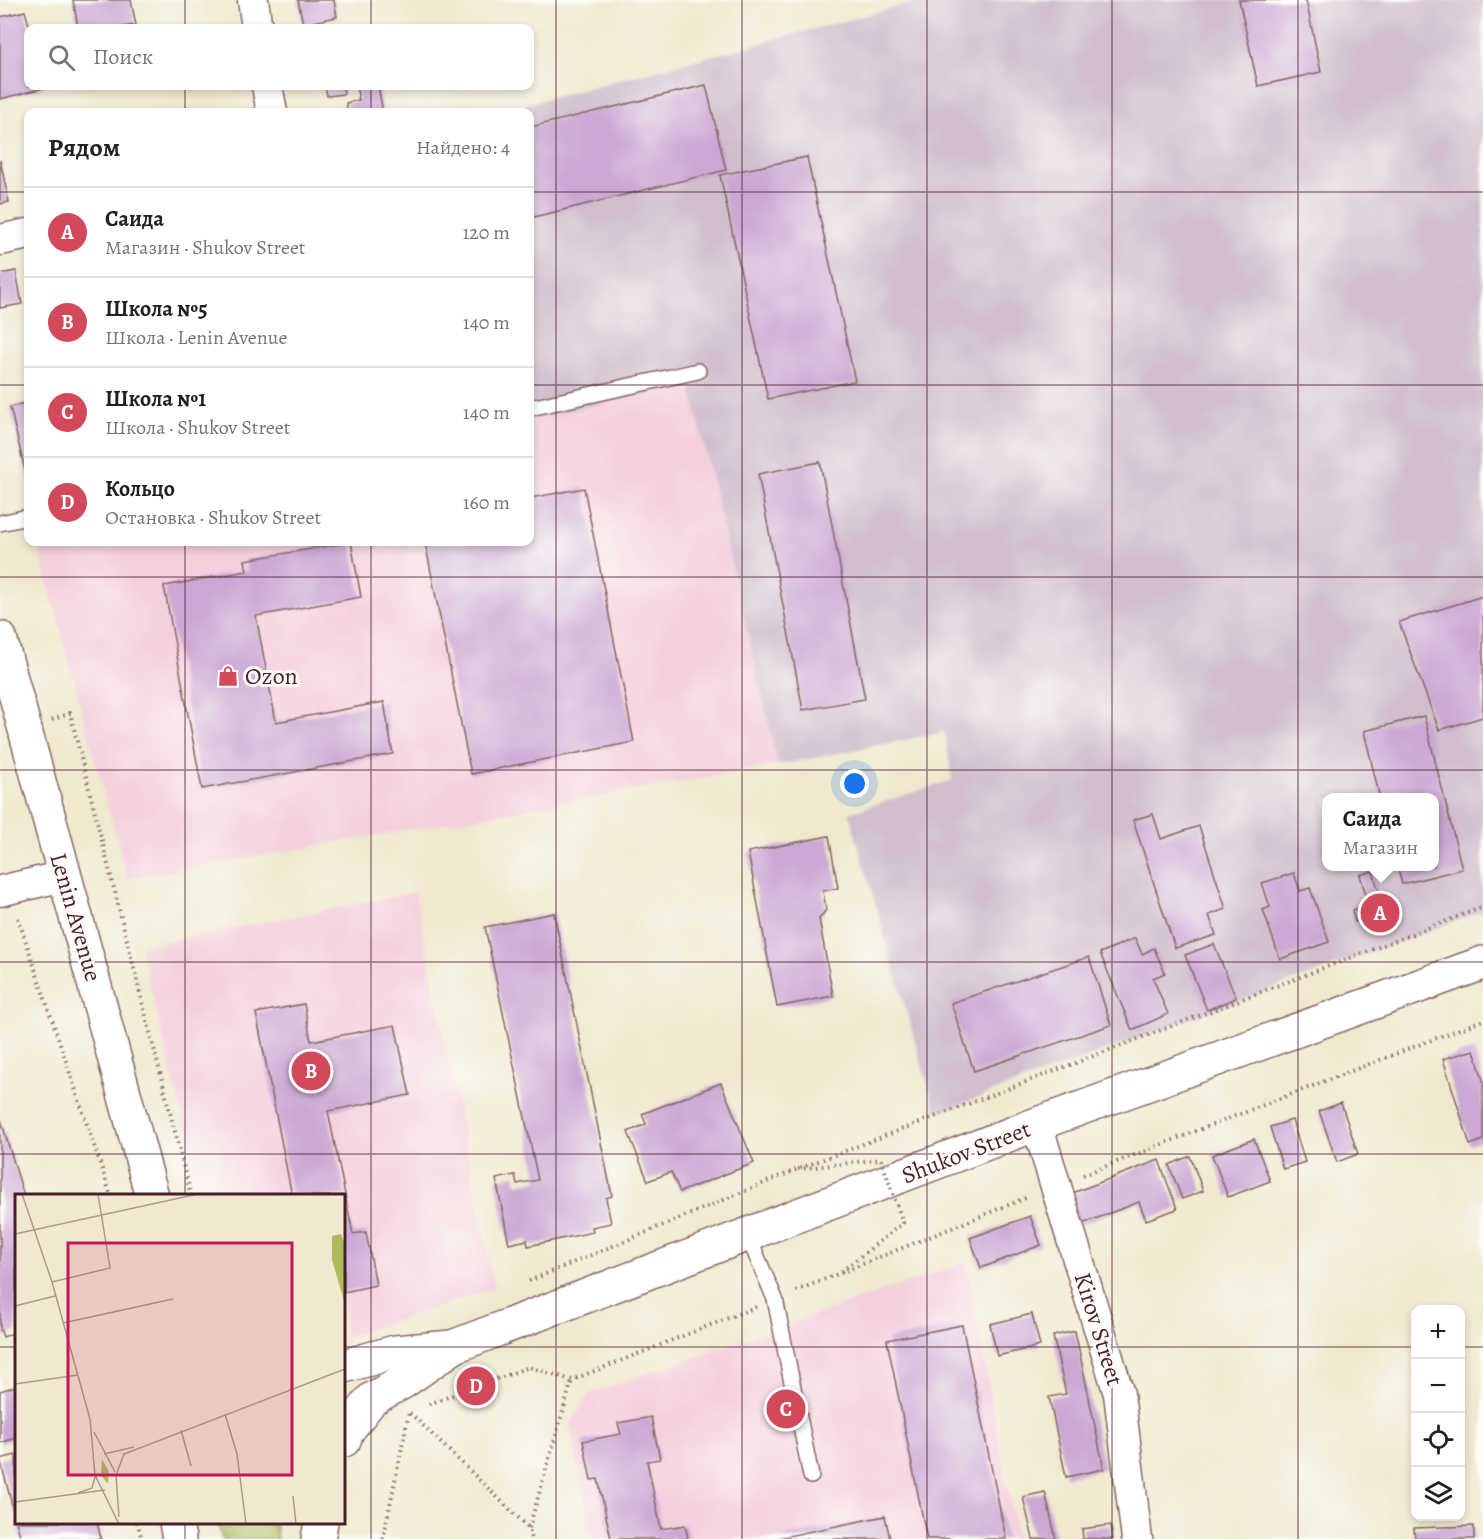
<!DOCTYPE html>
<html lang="ru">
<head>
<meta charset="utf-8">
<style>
	:root { --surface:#fff; --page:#f2f2f2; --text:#202124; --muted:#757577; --line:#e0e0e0; --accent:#d1495b }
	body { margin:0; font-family:Alegreya,serif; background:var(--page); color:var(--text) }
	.controls { position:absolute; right:18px; bottom:18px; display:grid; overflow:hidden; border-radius:12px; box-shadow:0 3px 9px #0003 }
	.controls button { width:54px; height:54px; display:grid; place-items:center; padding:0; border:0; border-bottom:2px solid var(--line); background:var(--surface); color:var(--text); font:30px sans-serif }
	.you { position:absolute; left:855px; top:784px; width:21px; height:21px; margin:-15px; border:4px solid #fff; border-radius:50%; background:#1a73e8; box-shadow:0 0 0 9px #1a73e833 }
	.badge { display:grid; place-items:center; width:39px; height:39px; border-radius:50%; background:var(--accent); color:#fff; font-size:20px; font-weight:700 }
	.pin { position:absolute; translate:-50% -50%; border:3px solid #fff; box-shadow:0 2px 6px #0006 }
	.popup { position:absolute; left:1322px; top:793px; width:117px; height:78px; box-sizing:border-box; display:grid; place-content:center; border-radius:12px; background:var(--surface); filter:drop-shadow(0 2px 4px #0005); font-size:20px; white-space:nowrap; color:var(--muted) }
	.popup b { font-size:22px; color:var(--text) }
	.popup::after { content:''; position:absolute; left:50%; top:100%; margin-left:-12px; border:12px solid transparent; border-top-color:var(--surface) }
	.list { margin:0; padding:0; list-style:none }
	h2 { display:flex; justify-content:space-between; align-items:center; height:78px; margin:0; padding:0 24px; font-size:26px }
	h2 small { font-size:20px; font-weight:400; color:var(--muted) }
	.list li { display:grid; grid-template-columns:39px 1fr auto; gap:18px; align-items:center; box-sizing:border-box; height:90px; padding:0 24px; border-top:2px solid var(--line) }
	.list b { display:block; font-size:22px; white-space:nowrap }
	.list p { margin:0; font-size:20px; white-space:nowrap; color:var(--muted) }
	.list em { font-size:20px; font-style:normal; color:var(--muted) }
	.icon { flex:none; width:33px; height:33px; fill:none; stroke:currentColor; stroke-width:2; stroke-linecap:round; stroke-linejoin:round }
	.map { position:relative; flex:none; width:1483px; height:1539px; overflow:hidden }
	.search { position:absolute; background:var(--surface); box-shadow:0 3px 9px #0003; left:24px; top:24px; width:510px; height:66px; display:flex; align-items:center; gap:15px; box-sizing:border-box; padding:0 21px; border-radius:12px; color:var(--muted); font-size:22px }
	.panel { position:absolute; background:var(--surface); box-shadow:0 3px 9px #0003; left:24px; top:108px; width:510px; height:438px; border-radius:12px }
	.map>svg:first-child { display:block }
</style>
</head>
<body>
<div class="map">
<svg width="1483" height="1539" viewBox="0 0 1483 1539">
	<rect width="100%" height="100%" fill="#fdfcf7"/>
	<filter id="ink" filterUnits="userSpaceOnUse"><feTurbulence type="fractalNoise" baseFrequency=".0167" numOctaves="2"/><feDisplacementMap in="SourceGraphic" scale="12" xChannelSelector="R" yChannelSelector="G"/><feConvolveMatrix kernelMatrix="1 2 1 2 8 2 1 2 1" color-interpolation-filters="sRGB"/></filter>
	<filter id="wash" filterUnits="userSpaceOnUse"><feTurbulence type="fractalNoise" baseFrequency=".008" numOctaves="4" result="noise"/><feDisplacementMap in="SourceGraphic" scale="24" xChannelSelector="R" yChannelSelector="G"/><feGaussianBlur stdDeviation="1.35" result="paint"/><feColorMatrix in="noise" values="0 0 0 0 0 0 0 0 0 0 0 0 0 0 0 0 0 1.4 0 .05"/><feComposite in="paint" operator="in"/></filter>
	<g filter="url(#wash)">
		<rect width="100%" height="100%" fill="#f0e9cf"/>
		<g fill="#f4cfdd">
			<path d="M690,385l88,380 -651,114 -90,-337h493v-123z"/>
			<path d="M415,892l80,396 -151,50v-142l-142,-1 -62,-248z"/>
			<path d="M966,1262l51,277h-425l-22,-115 19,-30z"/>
		</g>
		<path fill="#d0bdcd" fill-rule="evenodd" d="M924,0h559v911l-547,202 -87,-300 103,-33 -7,-48 -167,33 -88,-380 -160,34v-307h-34zM1326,798h108v68h-108z"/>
		<path fill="#aebb5d" stroke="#7c6d44" stroke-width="1.5" d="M218,1523h57l2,16h-55z"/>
		<g id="blocks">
			<g fill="#cba8d4">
				<path d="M73,0h58l5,25 -21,3h-37z"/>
				<path d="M298,0h36l3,17 -34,7z"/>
				<path d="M1239,0h67l15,72 -63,14z"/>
				<path d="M25,11l5,17 -2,58h16v2l-44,11v-82z"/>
				<path d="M706,85l20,85 -196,48v-91z"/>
				<path d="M325,86h18l1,8 -17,2z"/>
				<path d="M356,86h22l5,26h-35l-2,-9 13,-3z"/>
				<path d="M807,157l48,224 -87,18 -48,-224z"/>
				<path d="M0,160l9,42 -9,2z"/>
				<path d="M16,271l6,33 -22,4v-34z"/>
				<path d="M28,402v81l-18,-76z"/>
				<path d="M820,462l45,237 -62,11 -45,-236z"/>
				<path d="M584,488l50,254 -163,32 -46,-232h105v-44z"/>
				<path d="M351,542l10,55 -105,19 20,106 108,-20 9,52 -191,35 -38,-203 83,-15 -2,-11z"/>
				<path d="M1483,596v121l-44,13 -40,-108z"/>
				<path d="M1424,716l38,153 -60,15 -5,-18h37v-68h-54l-16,-67z"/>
				<path d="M1153,814l8,25 38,-13 27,83 -17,6 7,20 -41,13 -42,-128z"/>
				<path d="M829,836l9,52 -15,3 3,19 -7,9 14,77 -56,11 -29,-155z"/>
				<path d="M1373,871l14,50 -15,5 -2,-9 -15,5 -3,-12 17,-5 -9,-30z"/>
				<path d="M1294,873l6,18 10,-3 19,54 -49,17 -17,-49 7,-3 -8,-24z"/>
				<path d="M554,913l58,283 -6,2 5,25 -19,4 1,5 -65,14 -1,-6 -18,4 -13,-65 19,-4 2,9 21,-4 -53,-253z"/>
				<path d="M1135,938l7,16 12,-6 11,25 -12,5 15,36 -36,16 -32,-77z"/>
				<path d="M1214,944l22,54 -29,12 -22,-55z"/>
				<path d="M1089,957l22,68 -137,46 -23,-68z"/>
				<path d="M304,1004l7,37 84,-16 15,70 -82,16 25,123 13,-2 10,53 -32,7v-96h-52l-36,-183z"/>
				<path d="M1474,1050l9,30v60l-13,5 -27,-86z"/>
				<path d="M721,1083l33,80 -74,29 -9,-20 -23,9 -20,-49 18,-8 -4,-10z"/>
				<path d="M1341,1103l17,51 -21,8 -18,-51z"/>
				<path d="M0,1117l24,79h-8v136l-13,5 -3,-9z"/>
				<path d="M1292,1120l13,42 -22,7 -13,-42z"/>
				<path d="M1254,1139l16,42 -42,16 -16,-42z"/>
				<path d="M1190,1156l13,35 -21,8 -13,-34z"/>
				<path d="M1159,1160l18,49 -31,11 -7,-18 -60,23 -12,-30z"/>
				<path d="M1030,1216l11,29 -60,23 -11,-30z"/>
				<path d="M1032,1314l8,32 -43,10 -7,-32z"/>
				<path d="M962,1325l44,214h-79l-40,-199z"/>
				<path d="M1075,1331l29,138 -38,8 -17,-80 17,-3 -13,-58z"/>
				<path d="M13,1387l3,1v50l-16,5v-52z"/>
				<path d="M651,1417l9,42 -13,2 14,68 24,-4 3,14h-77l-13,-60 -7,1 -8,-39 38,-7 -3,-11z"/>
				<path d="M16,1455v65l-16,-61z"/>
				<path d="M1045,1492l11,47h-23l-10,-42z"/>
				<path d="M885,1516l5,23h-112v-1z"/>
				<path d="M16,1522h81l4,17h-80z"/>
				<path d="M1111,1525l2,14h-30l-1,-10z"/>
				<path d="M1474,1526v13h-59l-1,-11z"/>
			</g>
		</g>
	</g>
	<g filter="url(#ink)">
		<use href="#blocks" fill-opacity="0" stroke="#846664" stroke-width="1.5"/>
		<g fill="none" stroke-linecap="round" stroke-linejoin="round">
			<g stroke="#846664" stroke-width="18">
				<g id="service">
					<path d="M530,408l168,-37"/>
					<path d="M0,523l28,-6"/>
					<path d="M748,1236l27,63 36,177"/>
				</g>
			</g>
			<g stroke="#846664" stroke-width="33">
				<g id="minor">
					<path d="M253,0l4,28"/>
					<path d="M267,86l5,26"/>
					<path d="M0,240l28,-6"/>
					<path d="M0,891l64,-15"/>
					<path d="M1037,1124l82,270 18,145"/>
				</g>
			</g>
			<g stroke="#846664" stroke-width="36">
				<g id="secondary">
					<path d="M0,638l152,558"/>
					<path d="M344,1366l51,-14 57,-5 8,-3 577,-220 446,-161"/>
					<path d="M344,1440l3,-9 25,-32 31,-17 49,-34"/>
					<path d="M176,1522l3,17"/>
					<path d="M318,1539l3,-17"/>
				</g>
			</g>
			<g stroke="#846664" stroke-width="4" stroke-dasharray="1.5 4.5" stroke-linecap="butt">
				<path d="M52,720l18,-7 121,483"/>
				<path d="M18,918l93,278"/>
				<path d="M1083,1175l400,-155"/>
				<path d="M529,1281l269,-112 685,-262"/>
				<path d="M796,1291l232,-94"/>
				<path d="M429,1404l100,-37 43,13 184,-73"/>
				<path d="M410,1413l119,115 2,11"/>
				<path d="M137,1522l5,17"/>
				<path d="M529,1528l43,-148"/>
				<path d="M383,1539l26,-126"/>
			</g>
			<use href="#service" stroke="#fff" stroke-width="15"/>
			<use href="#minor" stroke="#fff" stroke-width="30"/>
			<use href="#secondary" stroke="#fff" stroke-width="33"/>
			<path stroke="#846664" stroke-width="4" stroke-dasharray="1.5 4.5" stroke-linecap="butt" d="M798,1169l83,-10 22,64 -65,51"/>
		</g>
	</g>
	<path fill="none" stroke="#4a1f2b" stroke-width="1.5" stroke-opacity="0.55" d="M185,0v28M371,0v28M556,0v1539M742,0v1539M927,0v1539M1112,0v1539M1298,0v1539M185,86v26M371,86v26M0,192h28M530,192h953M0,385h28M530,385h953M185,542v654M371,542v997M0,577h1483M0,770h1483M0,962h1483M0,1154h1483M0,1347h16M344,1347h1072M1460,1347h23M185,1522v17"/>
	<defs>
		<g id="shop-bare" transform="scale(1.62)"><path d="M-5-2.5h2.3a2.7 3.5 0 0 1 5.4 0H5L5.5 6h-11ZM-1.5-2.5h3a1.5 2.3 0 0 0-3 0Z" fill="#d1495b" stroke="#fdfcf7" stroke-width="2.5" paint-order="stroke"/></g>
	</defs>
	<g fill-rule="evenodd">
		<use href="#shop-bare" x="228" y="676"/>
	</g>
	<g text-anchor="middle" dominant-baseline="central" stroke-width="6" stroke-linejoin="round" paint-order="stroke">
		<g font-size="24" fill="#4a1f2b" stroke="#fdfcf7" text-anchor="start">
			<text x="245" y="676">Ozon</text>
		</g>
		<g font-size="24" fill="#4a1f2b" stroke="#fdfcf7">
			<text transform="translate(76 917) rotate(74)">Lenin Avenue</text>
			<text transform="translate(966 1152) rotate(-21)">Shukov Street</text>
			<text transform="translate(1099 1329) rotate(73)">Kirov Street</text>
		</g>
	</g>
	<g transform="translate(15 1194)">
		<rect width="330" height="330" fill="#f0e9cf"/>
		<path d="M326,40l4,11v59l-13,-44v-24zM87,265l7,13 -1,12 -7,-9z" fill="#aebb5d"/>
		<path fill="none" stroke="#ae988d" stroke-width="1.5" d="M7,0l30,88 38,137 5,56 24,49M0,40l183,-40M37,88l58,-14 -12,-74M0,112l40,-10M48,129l110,-24M0,190l63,-9M210,220l12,40 9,70M166,236l10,36M79,238l21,40M89,260l30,-7M63,299l14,-5 3,-11M278,302l3,28M0,308l90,-12M104,323l-3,-42 8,-21 221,-85"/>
		<path fill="#c2185b" fill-opacity="0.15" stroke="#c2185b" stroke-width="3" d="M53,49h224v232h-224z"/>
		<rect width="330" height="330" fill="none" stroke="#4a1f2b" stroke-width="3"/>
	</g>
</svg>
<div class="controls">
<button>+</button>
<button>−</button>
<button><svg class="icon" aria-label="locate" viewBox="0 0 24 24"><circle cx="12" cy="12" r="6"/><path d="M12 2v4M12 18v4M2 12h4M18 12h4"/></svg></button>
<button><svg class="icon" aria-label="layers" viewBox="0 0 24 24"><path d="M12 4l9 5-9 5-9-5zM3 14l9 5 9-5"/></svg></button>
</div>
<div class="you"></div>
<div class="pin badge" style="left:1380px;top:913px">A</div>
<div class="popup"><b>Саида</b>Магазин</div>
<div class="pin badge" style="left:311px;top:1071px">B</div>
<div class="pin badge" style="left:786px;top:1409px">C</div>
<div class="pin badge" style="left:476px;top:1386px">D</div>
<div class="search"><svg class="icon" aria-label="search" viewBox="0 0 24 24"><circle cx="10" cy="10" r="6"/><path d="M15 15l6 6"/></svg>Поиск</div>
<section class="panel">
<h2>Рядом<small>Найдено: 4</small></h2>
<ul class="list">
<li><span class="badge">A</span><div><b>Саида</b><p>Магазин · Shukov Street</p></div><em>120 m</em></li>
<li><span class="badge">B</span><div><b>Школа №5</b><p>Школа · Lenin Avenue</p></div><em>140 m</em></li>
<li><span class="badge">C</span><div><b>Школа №1</b><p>Школа · Shukov Street</p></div><em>140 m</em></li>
<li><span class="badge">D</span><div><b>Кольцо</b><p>Остановка · Shukov Street</p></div><em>160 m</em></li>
</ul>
</section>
</div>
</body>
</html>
